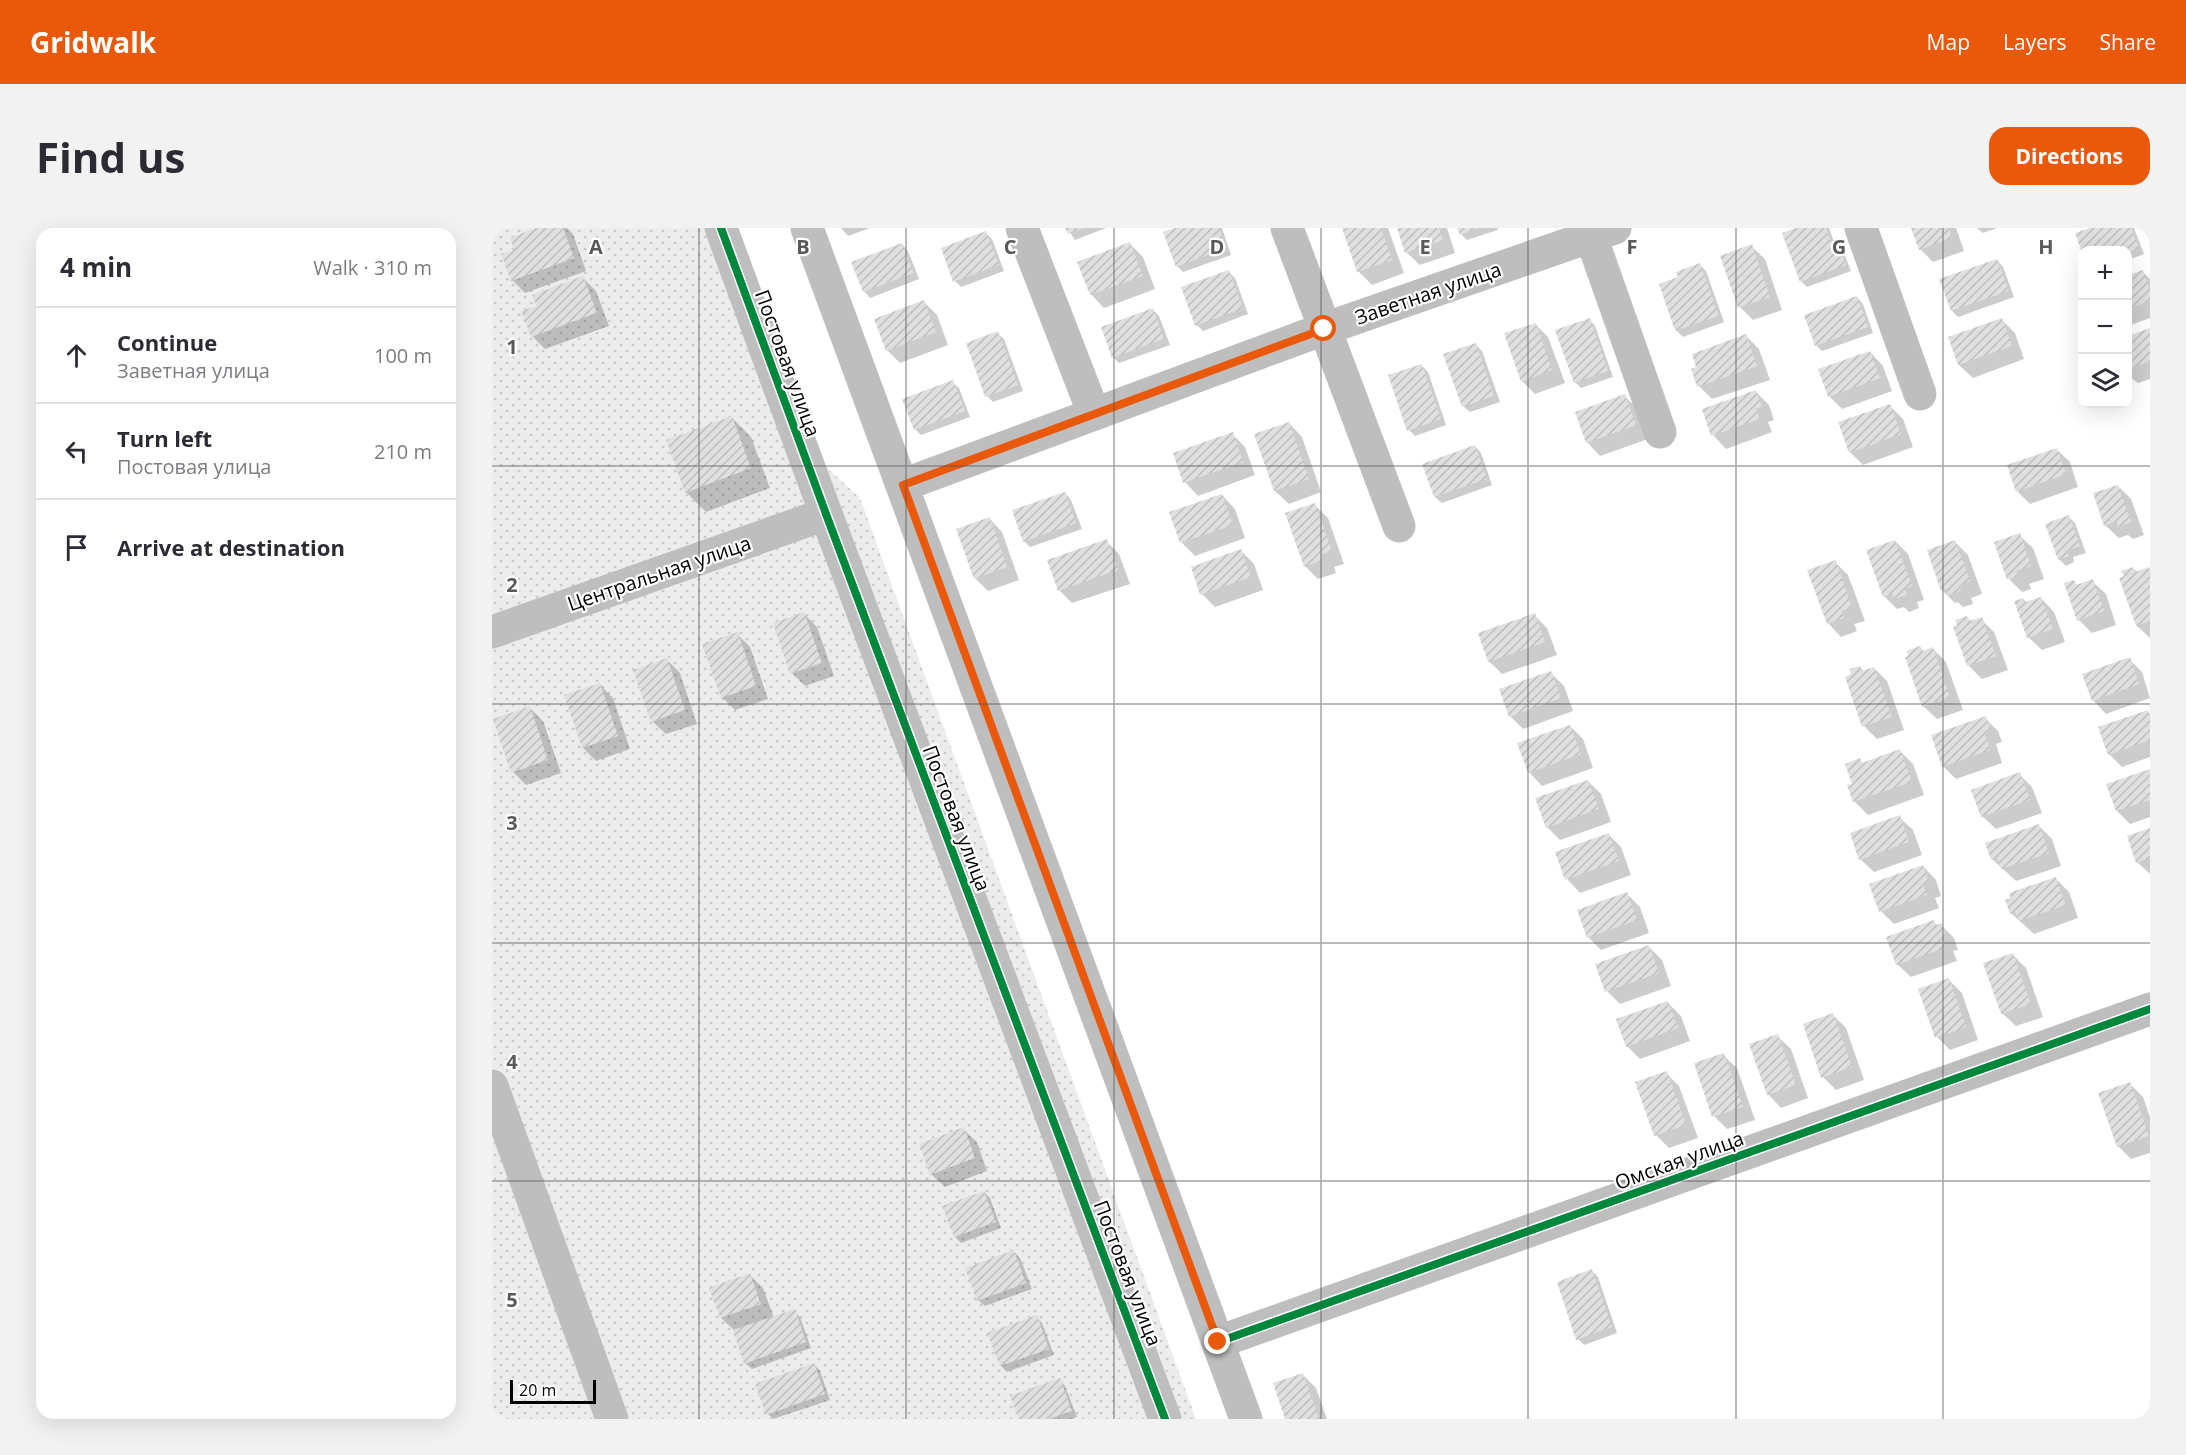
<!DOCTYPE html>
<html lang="en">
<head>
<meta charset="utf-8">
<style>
	:root { --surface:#fff; --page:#f2f2f3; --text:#2b2b33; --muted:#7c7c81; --line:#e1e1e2; --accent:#ea580c }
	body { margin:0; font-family:"Open Sans",sans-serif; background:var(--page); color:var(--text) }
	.controls { position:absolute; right:18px; top:18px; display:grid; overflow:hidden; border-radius:12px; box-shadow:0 6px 24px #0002 }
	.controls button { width:54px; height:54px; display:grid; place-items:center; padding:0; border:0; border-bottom:2px solid var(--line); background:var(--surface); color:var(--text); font:30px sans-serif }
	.scale { position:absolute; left:18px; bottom:15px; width:86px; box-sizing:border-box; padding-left:6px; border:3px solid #000; border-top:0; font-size:16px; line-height:21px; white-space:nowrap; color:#000; -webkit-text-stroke:4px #fff; paint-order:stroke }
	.stop { position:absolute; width:18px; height:18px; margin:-14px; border:4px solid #ea580c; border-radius:50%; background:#fff }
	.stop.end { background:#ea580c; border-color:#fff; box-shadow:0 2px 6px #0008 }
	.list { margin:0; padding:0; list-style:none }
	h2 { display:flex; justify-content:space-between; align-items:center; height:78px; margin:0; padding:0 24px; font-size:26px }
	h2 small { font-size:20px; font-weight:400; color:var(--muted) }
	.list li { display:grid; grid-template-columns:39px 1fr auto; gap:18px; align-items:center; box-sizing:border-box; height:96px; padding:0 24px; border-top:2px solid var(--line) }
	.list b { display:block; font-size:22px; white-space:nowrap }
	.list p { margin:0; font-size:20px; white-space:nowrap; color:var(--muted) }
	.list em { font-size:20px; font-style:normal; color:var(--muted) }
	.icon { flex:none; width:33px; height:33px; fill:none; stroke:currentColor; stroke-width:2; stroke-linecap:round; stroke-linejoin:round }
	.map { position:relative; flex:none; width:1658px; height:1191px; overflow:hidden; border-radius:18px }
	header { display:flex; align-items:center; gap:36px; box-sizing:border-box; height:84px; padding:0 30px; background:var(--accent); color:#fff }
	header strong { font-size:28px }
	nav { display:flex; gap:33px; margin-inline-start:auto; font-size:21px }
	.intro { display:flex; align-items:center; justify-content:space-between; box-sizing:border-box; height:144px; padding:0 36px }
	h1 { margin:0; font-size:42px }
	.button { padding:15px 27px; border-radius:18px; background:var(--accent); color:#fff; font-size:21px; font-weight:700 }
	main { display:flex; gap:36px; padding:0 36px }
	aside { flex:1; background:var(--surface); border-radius:18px; box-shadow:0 6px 24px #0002 }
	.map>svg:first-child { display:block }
</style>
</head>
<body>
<header>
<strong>Gridwalk</strong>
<nav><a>Map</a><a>Layers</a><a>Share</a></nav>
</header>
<div class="intro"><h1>Find us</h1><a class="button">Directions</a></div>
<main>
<aside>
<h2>4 min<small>Walk · 310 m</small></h2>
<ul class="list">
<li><svg class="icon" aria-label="ahead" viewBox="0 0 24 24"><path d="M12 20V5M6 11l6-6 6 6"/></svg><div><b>Continue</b><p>Заветная улица</p></div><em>100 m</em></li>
<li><svg class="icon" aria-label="left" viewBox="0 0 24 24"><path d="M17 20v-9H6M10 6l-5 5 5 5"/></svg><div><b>Turn left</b><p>Постовая улица</p></div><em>210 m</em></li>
<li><svg class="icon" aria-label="arrive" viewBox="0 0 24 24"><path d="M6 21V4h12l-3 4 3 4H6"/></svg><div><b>Arrive at destination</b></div></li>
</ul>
</aside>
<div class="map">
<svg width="1658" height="1191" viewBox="0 0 1658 1191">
	<defs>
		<pattern id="grass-dots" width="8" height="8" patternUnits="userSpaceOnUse" patternTransform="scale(1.5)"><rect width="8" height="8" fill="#ececec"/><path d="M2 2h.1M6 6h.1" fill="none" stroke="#c9c9c9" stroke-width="1.8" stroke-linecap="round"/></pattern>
		<pattern id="building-hatch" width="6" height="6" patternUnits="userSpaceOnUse" patternTransform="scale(1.5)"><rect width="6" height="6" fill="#dfdfdf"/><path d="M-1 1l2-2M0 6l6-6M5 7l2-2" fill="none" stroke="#bebebe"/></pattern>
	</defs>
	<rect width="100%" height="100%" fill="#fff"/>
	<path fill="url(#grass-dots)" d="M0,0h221l76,205 71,65 336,921h-704z"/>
	<g fill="#0003">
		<path d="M47,0h28l6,6 13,37 -61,22 -13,-13 4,-30z"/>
		<path d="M349,0h29l-22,8z"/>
		<path d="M575,0h39l-31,12z"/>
		<path d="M687,0h43l9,27 -48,17 -6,-6z"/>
		<path d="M851,0h45l16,45 -32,12 -13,-13z"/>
		<path d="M906,0h49l8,25 -35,12 -14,-13z"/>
		<path d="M967,0h38l1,2 -31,10 -6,-6z"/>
		<path d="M1308,0h29l7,19 2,-1 6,7 7,18 -44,16 -6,-6z"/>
		<path d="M1421,0h43l8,23 -31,11 -13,-13z"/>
		<path d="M1485,0h20l-14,5z"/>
		<path d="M1602,0h40l10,26 -16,6v-10h-45l-6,-16z"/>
		<path d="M494,5l6,6 12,32 -43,16 -6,-6z"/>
		<path d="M410,16l6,7 11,28 -49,19 -6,-7z"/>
		<path d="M638,16l13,13 12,32 -51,19 -13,-14z"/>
		<path d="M1259,18l14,13 17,51 -29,10 -13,-13z"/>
		<path d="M1505,32l6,7 11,30 -56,20 -6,-6z"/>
		<path d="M1208,37l6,6 18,51 -41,15 -6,-6 -16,-46 19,-7z"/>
		<path d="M736,43l7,7 13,36 -45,17 -6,-6z"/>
		<path d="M1650,43l8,8v39l-22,8v-50z"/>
		<path d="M91,50l13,13 13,35 -64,23 -13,-13 6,-29z"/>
		<path d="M1365,69l6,7 10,29 -51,18 -6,-6z"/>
		<path d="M432,74l13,13 11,30 -48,18 -13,-13z"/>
		<path d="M661,82l6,6 11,29 -51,18 -6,-6z"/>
		<path d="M1097,91l6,7 18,51 -32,11 -6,-6z"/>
		<path d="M1510,92l13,13 9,26 -51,19 -14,-13 -9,-27z"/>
		<path d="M1043,96l13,13 17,46 -30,11 -13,-13z"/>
		<path d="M1658,102v49l-12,4 -10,-7v-39z"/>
		<path d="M505,105l7,6 19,52 -30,11 -6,-6z"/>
		<path d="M1254,108l13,13 11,31 -58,19 -13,-13z"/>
		<path d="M983,116l7,7 18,51 -30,10 -7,-6z"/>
		<path d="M1378,124l13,14 9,25 -50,18 -13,-13z"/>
		<path d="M929,137l7,7 18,53 -31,11 -6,-6z"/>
		<path d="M460,154l7,6 11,29 -49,18 -6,-6z"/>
		<path d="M1263,163l14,14 5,15 -6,2 4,10 -46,17 -13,-14z"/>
		<path d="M1132,168l14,13 10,30 -48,17 -13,-14z"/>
		<path d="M1398,178l13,13 10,28 -50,18 -13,-13z"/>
		<path d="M239,189l20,20 19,51 -64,24 -20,-20z"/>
		<path d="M797,195l13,14 19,55 -32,12 -14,-13 -19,-56z"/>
		<path d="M740,206l13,13 10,28 -57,21 -13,-14z"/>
		<path d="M983,218l6,7 11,32 -50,18 -7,-6 -11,-33z"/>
		<path d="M1564,221l14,13 8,25 -48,17 -13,-13z"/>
		<path d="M1626,258l13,13 13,36 -11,4 -5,-4 -9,3 -14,-13z"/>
		<path d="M573,265l6,7 11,29 -52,18 -6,-6z"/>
		<path d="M730,267l13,14 10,29 -50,18 -13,-13 -11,-30z"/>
		<path d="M822,276l14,14 16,46 -10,3 2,6 -18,6 -13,-13z"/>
		<path d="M1577,289l6,6 11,30 -13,4 1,5 -8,4 -7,-7z"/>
		<path d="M497,290l13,14 17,48 -31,11 -13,-13z"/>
		<path d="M1527,307l14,13 11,31 -15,5 2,5 -9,3 -13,-13z"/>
		<path d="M614,313l13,13 11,30 -58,19 -13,-13z"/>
		<path d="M1403,313l13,13 16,46 -7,2 2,6 -10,4 -5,-5 -7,2 -13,-13z"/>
		<path d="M1463,314l13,13 14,39 -11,4 2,6 -10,3 -5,-5 -3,1 -13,-13z"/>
		<path d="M749,323l13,13 9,26 -48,17 -13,-13z"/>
		<path d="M1343,334l13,13 17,46 -11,3 3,7 -16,6 -13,-14z"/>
		<path d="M1641,340l5,5 10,-4 2,2v67l-13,-12 -11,-49z"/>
		<path d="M1600,353l14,13 10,31 -24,8 -13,-13 -5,-38 4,4z"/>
		<path d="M1549,370l13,14 11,30 -23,8 -14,-13 -5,-38 4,4z"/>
		<path d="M312,386l13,13 17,49 -29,10 -13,-13z"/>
		<path d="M1042,387l13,13 10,27 -55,19 -13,-13z"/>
		<path d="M1475,389l4,5 10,-3 13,13 14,38 -26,9 -14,-14 -9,-38z"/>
		<path d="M245,406l13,13 18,52 -33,11 -13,-13z"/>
		<path d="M1428,420l4,4 9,-3 13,13 17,48 -26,9 -14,-13z"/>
		<path d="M1637,431l13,13 8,26 -44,16 -13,-14z"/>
		<path d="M175,432l13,13 17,51 -31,10 -14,-13z"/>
		<path d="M1368,439l4,5 10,-4 13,13 17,49 -27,9 -13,-13 -11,-51z"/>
		<path d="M1058,444l14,14 9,25 -50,18 -13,-13z"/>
		<path d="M108,457l13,13 17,51 -34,12 -13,-13z"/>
		<path d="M37,479l14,14 18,52 -35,12 -13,-13z"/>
		<path d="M1655,483l3,3v43l-28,10 -13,-13z"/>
		<path d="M1493,490l13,13 4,11 -6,2 6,19 -46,16 -13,-13z"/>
		<path d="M1078,498l13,13 10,29 -51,18 -13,-14z"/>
		<path d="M1408,523l13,13 11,31 -56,20 -13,-13 -6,-16 5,-1 5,-25 5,4z"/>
		<path d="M1658,543v46l-20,7 -13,-13 -9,-26z"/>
		<path d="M1527,546l13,13 10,26 -46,16 -14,-13z"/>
		<path d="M1096,553l13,13 10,28 -51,18 -13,-13z"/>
		<path d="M1407,589l14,13 9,25 -48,17 -14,-13z"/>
		<path d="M1547,598l13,13 9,27 -45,15 -24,-22z"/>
		<path d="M1658,602v44l-13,-12z"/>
		<path d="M1116,606l13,13 10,28 -51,18 -13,-14 -10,-27z"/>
		<path d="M1431,638l13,14 5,16 -6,2 4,10 -45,16 -13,-13z"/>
		<path d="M1564,651l13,13 9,26 -44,16 -22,-20 -5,-14z"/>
		<path d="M1135,666l13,13 9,26 -48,17 -13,-13z"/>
		<path d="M1442,694l4,4 3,-1 13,13 4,12 -5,1 4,10 -46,16 -14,-13z"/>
		<path d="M1157,719l13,13 9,26 -51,18 -13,-13z"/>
		<path d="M1521,727l13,13 17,49 -27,9 -14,-13z"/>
		<path d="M1457,752l13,13 16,47 -28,10 -13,-13z"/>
		<path d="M1176,775l13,13 9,25 -50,18 -13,-13z"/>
		<path d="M1341,787l13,13 18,52 -28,10 -13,-13z"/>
		<path d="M1285,808l14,13 17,49 -27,10 -13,-14z"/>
		<path d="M1231,827l14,13 18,52 -28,9 -13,-13z"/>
		<path d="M1174,845l13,13 19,52 -29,10 -13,-13z"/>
		<path d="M1638,856l13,13 7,20v36l-19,6 -13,-13z"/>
		<path d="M471,901l14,13 10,29 -42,16 -14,-13z"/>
		<path d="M492,964l6,6 11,30 -40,15 -6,-6z"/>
		<path d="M522,1024l6,6 12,31 -47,17 -7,-6z"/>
		<path d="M1100,1043l6,6 19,56 -33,12 -6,-6z"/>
		<path d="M258,1047l13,13 11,30 20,-7 6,6 11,31 -59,21 -7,-6 -10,-32 -14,-13z"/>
		<path d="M544,1089l6,6 12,32 -47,17 -6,-6z"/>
		<path d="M322,1136l6,7 10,29 -57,19 -5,-5z"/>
		<path d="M811,1147l13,13 11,31h-40z"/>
		<path d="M567,1151l6,7 12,31 -5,2h-52z"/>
	</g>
	<g fill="url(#building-hatch)">
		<path d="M43,0h28l11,30 -63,23 -10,-27 13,-4 -4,-12z"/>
		<path d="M573,0h19l-16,6z"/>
		<path d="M683,0h44l7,20 -50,19 -13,-35z"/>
		<path d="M850,0h39l11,32 -35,12z"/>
		<path d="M905,0h42l4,12 -38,13z"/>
		<path d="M965,0h22l-19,7z"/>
		<path d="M1304,0h30l7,19 5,-2 8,20 -46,17 -18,-49z"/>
		<path d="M1419,0h38l3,10 -33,12z"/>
		<path d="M1598,0h41l8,20 -11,4v-2h-47l-6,-17z"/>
		<path d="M494,3l13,34 -46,17 -12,-34z"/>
		<path d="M638,14l13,34 -53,19 -13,-33z"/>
		<path d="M410,15l12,30 -51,19 -12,-30z"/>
		<path d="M1260,16l18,53 -32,11 -18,-52z"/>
		<path d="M1505,31l12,32 -58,20 -12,-32z"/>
		<path d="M1208,35l19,53 -44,15 -16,-47 19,-7 -2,-5z"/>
		<path d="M737,42l14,38 -48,18 -14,-39z"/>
		<path d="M1651,42l7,20v11l-22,8v-34z"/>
		<path d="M91,48l14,37 -66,24 -10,-26 15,-5 -4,-11z"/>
		<path d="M1365,68l11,31 -53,19 -11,-31z"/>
		<path d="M432,72l12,32 -50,19 -12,-32z"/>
		<path d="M661,80l11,31 -52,19 -11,-31z"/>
		<path d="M1098,90l18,53 -34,12 -19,-53z"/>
		<path d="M1510,90l10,28 -54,19 -10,-28z"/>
		<path d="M1044,95l16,47 -31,12 -17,-49z"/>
		<path d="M1658,100v33l-22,8v-33z"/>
		<path d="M506,103l20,54 -33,12 -19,-54z"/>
		<path d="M1254,106l11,32 -60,21 -6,-18 5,-2 -4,-13z"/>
		<path d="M984,115l18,53 -32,11 -19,-53z"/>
		<path d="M1378,123l10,27 -52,19 -10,-28z"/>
		<path d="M930,136l19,55 -34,12 -19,-56z"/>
		<path d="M461,152l12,31 -51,19 -12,-31z"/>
		<path d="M1264,162l6,17 -6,2 4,10 -49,17 -9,-27z"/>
		<path d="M1133,166l11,31 -50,18 -11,-31z"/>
		<path d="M1398,176l11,30 -52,19 -11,-31z"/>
		<path d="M240,188l19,52 -66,25 -19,-53z"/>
		<path d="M797,194l20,57 -35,12 -20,-57z"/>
		<path d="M741,204l10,30 -60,21 -10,-30z"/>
		<path d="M983,217l12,34 -53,18 -12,-33z"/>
		<path d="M1565,220l9,26 -50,18 -9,-27z"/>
		<path d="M1626,257l13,37 -13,5 -2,-6 -12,5 -11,-33z"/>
		<path d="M573,264l11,31 -53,19 -11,-32z"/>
		<path d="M730,266l11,31 -53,18 -11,-31z"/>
		<path d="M823,275l17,48 -11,3 2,6 -19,7 -19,-54z"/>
		<path d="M1577,287l11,31 -13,5 2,5 -11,4 -13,-36z"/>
		<path d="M498,289l17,50 -33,12 -18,-50z"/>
		<path d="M1528,305l11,33 -14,5 1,5 -11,4 -13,-38z"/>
		<path d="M615,311l11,31 -60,21 -11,-31z"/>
		<path d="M1403,312l17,46 -7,3 2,6 -13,4 -2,-5 -9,3 -17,-47z"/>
		<path d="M1463,312l15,41 -11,4 2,6 -13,4 -2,-6 -5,2 -14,-41z"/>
		<path d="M749,321l10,28 -51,18 -9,-28z"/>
		<path d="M1344,332l16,48 -10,3 2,7 -17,6 -20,-54z"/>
		<path d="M1641,339l2,5 14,-5 1,4v50l-14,5 -17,-48 5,-2 -3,-5z"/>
		<path d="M1601,351l11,32 -27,10 -13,-38 10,-3 2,5z"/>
		<path d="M1549,369l12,32 -26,9 -13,-37 10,-3 1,4z"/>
		<path d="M312,384l18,51 -32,11 -17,-51z"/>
		<path d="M1043,385l10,29 -57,20 -10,-29z"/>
		<path d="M1475,388l2,5 13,-4 14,39 -29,10 -14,-39 4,-1 -2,-6z"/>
		<path d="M246,404l18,54 -35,12 -19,-54z"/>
		<path d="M1428,418l3,5 10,-4 17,50 -28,10 -17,-50 3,-1 -1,-5z"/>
		<path d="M1638,429l9,27 -47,17 -10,-27z"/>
		<path d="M175,430l18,52 -34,12 -18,-52z"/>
		<path d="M1368,438l2,5 12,-4 18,50 -30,10 -17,-50 6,-3 -1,-5z"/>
		<path d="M1059,443l10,27 -52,19 -10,-28z"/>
		<path d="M108,455l18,53 -36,12 -18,-53z"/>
		<path d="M38,478l18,54 -37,13 -18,-54z"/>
		<path d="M1656,482l2,6v24l-42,15 -10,-28z"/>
		<path d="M1494,488l4,13 -6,2 6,19 -48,17 -11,-32z"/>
		<path d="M1078,497l11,29 -53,19 -11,-30z"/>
		<path d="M1408,521l12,33 -59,20 -6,-17 5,-1 -7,-20 15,-6 2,5z"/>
		<path d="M1658,541v31l-34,11 -10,-27z"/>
		<path d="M1528,544l10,28 -49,17 -10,-27z"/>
		<path d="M1096,552l11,29 -53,19 -11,-30z"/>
		<path d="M1408,587l9,27 -50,18 -9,-27z"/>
		<path d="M1547,596l10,29 -48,16 -4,-11 -6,2 -6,-17z"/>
		<path d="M1658,600v30l-14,5 -9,-27z"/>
		<path d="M1117,605l10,28 -54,19 -10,-28z"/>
		<path d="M1431,637l6,17 -6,2 4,11 -48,17 -10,-28z"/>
		<path d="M1564,649l10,28 -47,16 -3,-9 -6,2 -5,-14 6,-2 -2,-5z"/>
		<path d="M1135,664l10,28 -50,18 -10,-28z"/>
		<path d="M1442,692l2,5 6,-2 4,14 -5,1 4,10 -49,17 -10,-28z"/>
		<path d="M1157,717l10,28 -54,19 -10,-28z"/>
		<path d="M1521,725l18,51 -30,10 -18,-51z"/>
		<path d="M1457,750l17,49 -31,11 -17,-49z"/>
		<path d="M1176,773l10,27 -52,19 -10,-28z"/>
		<path d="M1341,785l19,54 -31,11 -18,-54z"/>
		<path d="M1286,806l18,51 -29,10 -18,-51z"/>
		<path d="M1232,825l19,54 -31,10 -18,-54z"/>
		<path d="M1175,843l19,54 -32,11 -19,-54z"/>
		<path d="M1638,854l19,54 -32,11 -19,-54z"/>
		<path d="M472,899l11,31 -45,17 -11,-31z"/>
		<path d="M492,963l12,31 -42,15 -12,-31z"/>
		<path d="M522,1022l12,33 -49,18 -12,-33z"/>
		<path d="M1100,1041l20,58 -36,13 -19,-58z"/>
		<path d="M258,1045l11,31 -41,14 -11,-30z"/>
		<path d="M303,1081l11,33 -62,22 -11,-34z"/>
		<path d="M545,1087l12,34 -49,17 -13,-33z"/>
		<path d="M322,1135l11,31 -59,21 -11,-31z"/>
		<path d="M811,1145l16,46h-34l-12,-36z"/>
		<path d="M568,1150l12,33 -23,8h-30l-9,-23z"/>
	</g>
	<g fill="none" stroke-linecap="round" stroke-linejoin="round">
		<g stroke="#bebebe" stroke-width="33">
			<path d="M229,0l105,286 339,905"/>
			<path d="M315,0l439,1191"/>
			<path d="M530,0l72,186"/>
			<path d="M795,0l112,298"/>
			<path d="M1096,0l72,204"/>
			<path d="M1369,0l59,166"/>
			<path d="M411,257l421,-156 291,-101"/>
			<path d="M0,404l334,-118"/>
			<path d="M0,858l120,333"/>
			<path d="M726,1114l932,-333"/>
		</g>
		<g stroke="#fff" stroke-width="11">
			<g id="cycleway">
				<path d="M229,0l105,286 339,905"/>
				<path d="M726,1114l932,-333"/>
			</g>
		</g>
		<use href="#cycleway" stroke="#00873e" stroke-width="8"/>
	</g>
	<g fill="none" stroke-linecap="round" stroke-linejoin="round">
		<path stroke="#ea580c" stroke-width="8" d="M726,1114l-315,-857 421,-156"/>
	</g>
	<path fill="none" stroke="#595959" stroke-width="1.5" stroke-opacity="0.55" d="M207,0v1191M414,0v1191M622,0v1191M829,0v1191M1036,0v1191M1244,0v1191M1451,0v1191M0,238h1658M0,476h1658M0,715h1658M0,953h1658"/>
	<g text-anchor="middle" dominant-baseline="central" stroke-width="4.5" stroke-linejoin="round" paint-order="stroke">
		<g font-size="20" fill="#000" stroke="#fff">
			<text transform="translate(936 65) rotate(-19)">Заветная улица</text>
			<text transform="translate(296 135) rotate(70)">Постовая улица</text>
			<text transform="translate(167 345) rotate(-19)">Центральная улица</text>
			<text transform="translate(465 590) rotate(69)">Постовая улица</text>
			<text transform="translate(1187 932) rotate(-20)">Омская улица</text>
			<text transform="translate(636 1045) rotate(69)">Постовая улица</text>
		</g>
	</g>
	<g font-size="20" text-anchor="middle" font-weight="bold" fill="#595959" stroke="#fff" stroke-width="4.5" stroke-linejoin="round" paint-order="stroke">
		<text x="104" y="26">A</text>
		<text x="311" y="26">B</text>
		<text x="518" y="26">C</text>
		<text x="725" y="26">D</text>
		<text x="933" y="26">E</text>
		<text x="1140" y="26">F</text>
		<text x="1347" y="26">G</text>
		<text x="1554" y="26">H</text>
		<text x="20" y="126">1</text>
		<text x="20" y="364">2</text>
		<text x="20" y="602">3</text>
		<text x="20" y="841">4</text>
		<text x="20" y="1079">5</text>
	</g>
</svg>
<div class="controls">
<button>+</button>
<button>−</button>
<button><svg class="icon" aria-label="layers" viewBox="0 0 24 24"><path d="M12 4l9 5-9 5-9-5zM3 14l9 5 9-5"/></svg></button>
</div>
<div class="scale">20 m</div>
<div class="stop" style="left:832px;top:101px"></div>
<div class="stop end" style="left:726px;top:1114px"></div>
</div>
</main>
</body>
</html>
